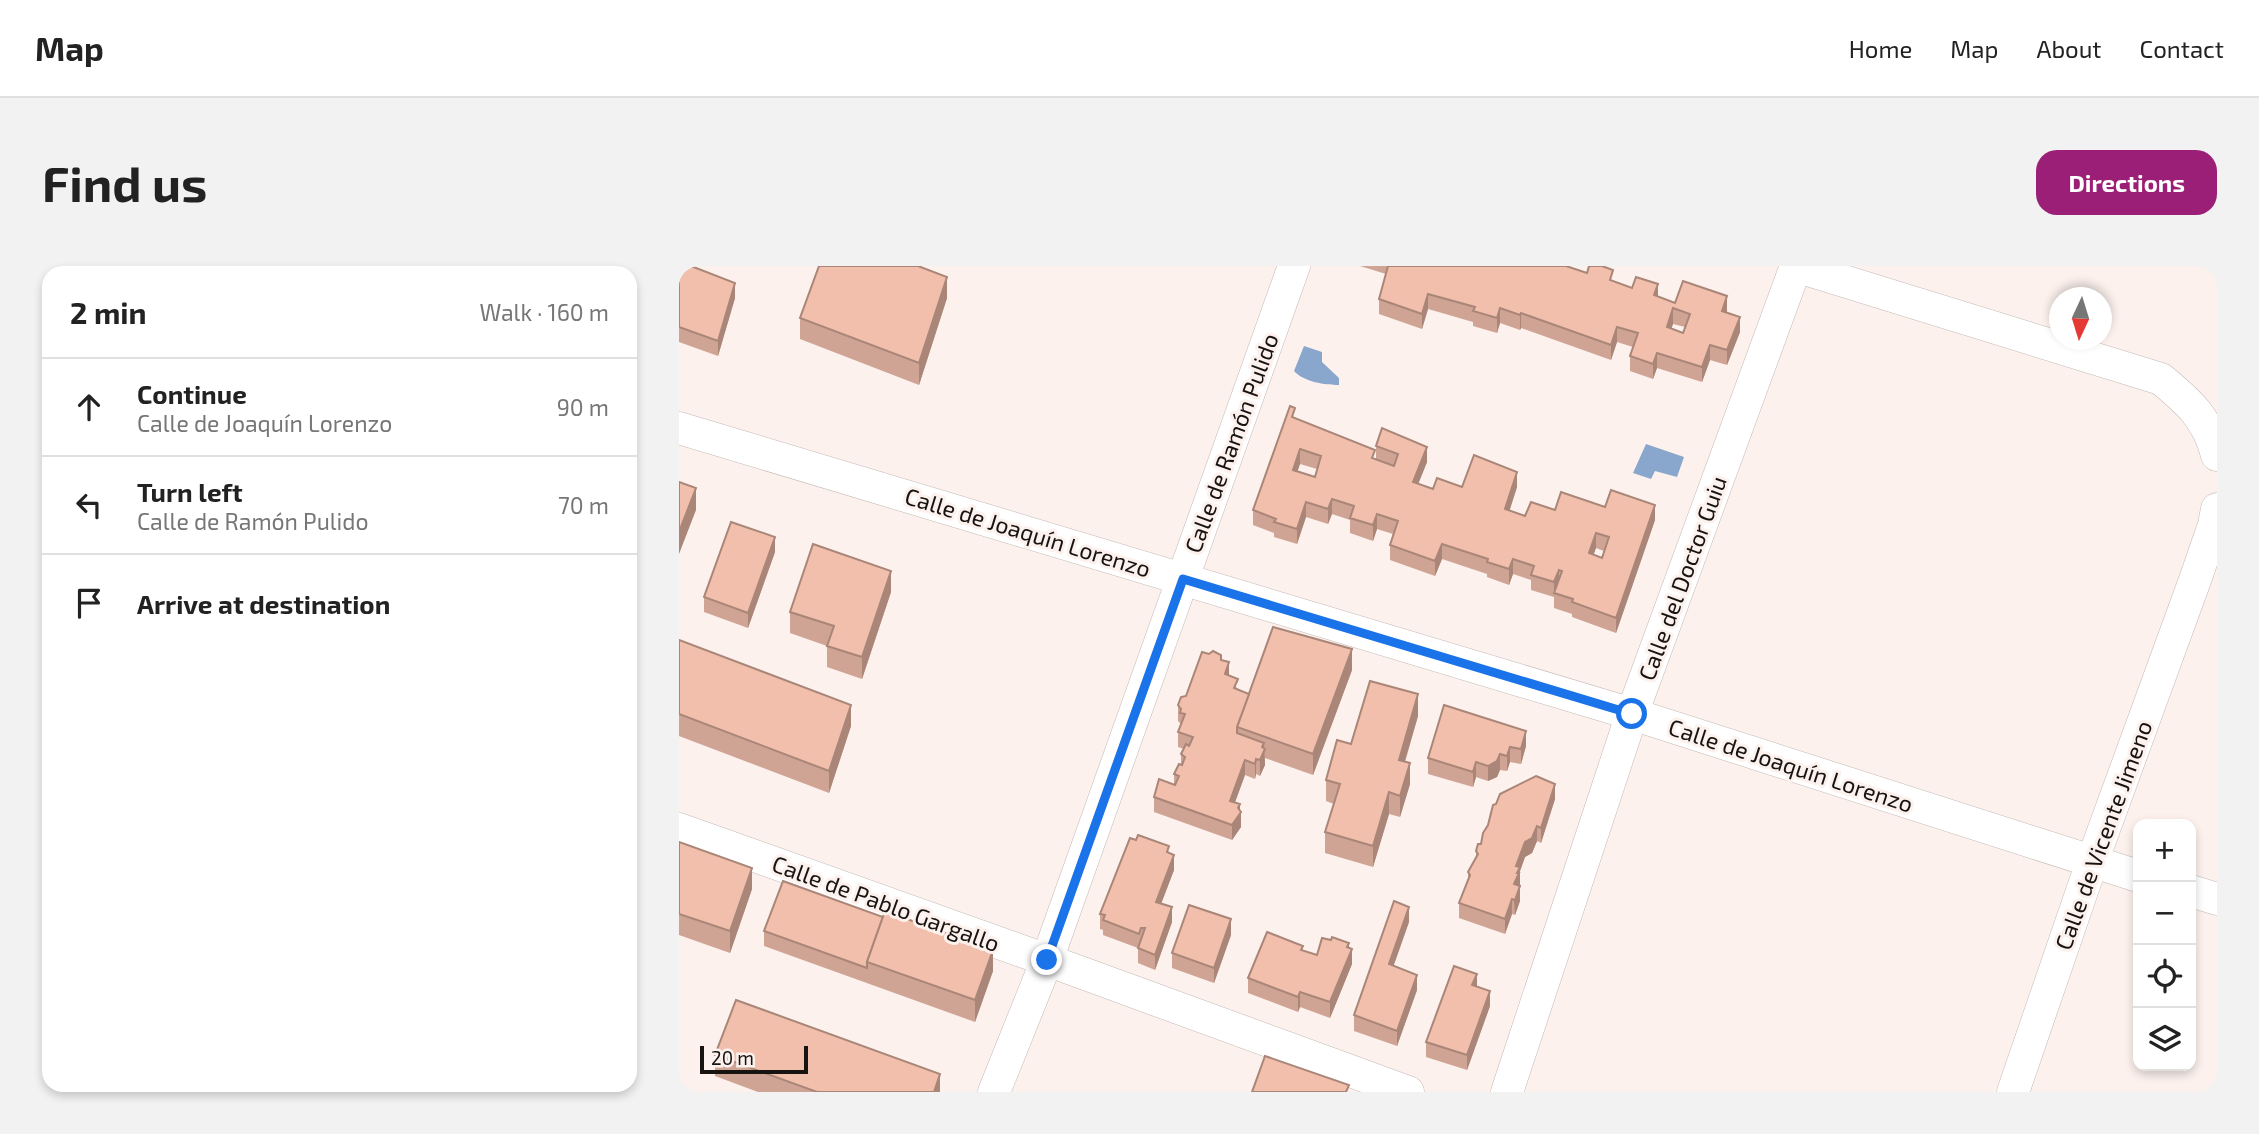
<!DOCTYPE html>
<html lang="en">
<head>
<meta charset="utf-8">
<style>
	:root { --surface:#fff; --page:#f2f2f2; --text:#222; --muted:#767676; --line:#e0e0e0; --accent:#9b1f76 }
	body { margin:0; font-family:"Exo 2",sans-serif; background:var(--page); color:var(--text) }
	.controls { position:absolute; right:21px; bottom:21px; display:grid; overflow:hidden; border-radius:14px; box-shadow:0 4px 10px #0003 }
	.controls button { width:63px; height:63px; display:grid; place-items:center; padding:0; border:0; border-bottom:2px solid var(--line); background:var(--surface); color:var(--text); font:35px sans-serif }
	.compass { position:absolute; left:1370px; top:21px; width:63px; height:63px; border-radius:50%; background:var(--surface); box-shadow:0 4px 10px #0003; rotate:184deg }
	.scale { position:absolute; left:21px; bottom:18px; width:108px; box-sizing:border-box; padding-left:7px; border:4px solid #161311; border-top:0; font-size:19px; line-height:24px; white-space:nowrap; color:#161311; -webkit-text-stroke:5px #fcf1ed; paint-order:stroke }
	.stop { position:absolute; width:21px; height:21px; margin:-16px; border:5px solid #1a73e8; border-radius:50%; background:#fff }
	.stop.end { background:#1a73e8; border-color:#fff; box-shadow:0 2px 7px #0008 }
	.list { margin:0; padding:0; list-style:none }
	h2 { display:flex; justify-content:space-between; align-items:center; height:91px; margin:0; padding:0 28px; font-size:30px }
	h2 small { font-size:23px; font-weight:400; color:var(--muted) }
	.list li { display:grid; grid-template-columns:46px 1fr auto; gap:21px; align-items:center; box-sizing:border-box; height:98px; padding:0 28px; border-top:2px solid var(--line) }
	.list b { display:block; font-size:26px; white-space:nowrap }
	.list p { margin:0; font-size:23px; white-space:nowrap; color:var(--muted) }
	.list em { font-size:23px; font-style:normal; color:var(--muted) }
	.icon { flex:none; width:38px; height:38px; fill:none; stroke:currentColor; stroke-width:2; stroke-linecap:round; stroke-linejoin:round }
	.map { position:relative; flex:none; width:1538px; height:826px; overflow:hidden; border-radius:21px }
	header { display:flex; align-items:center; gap:42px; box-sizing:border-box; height:98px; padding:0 35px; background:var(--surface); border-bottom:2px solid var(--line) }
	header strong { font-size:33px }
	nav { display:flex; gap:38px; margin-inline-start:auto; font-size:24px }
	.intro { display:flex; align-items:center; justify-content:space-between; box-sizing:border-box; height:168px; padding:0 42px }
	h1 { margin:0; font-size:49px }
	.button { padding:18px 32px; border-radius:21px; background:var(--accent); color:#fff; font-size:24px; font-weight:700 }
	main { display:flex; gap:42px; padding:0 42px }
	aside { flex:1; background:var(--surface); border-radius:21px; box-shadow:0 4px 10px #0003 }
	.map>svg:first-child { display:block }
</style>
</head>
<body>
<header>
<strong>Map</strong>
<nav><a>Home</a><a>Map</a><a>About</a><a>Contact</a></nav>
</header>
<div class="intro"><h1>Find us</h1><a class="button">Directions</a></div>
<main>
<aside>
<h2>2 min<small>Walk · 160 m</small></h2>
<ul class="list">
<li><svg class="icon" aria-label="ahead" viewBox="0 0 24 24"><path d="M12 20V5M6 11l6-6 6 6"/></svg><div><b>Continue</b><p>Calle de Joaquín Lorenzo</p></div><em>90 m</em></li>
<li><svg class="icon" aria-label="left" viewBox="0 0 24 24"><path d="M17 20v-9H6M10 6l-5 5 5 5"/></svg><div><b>Turn left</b><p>Calle de Ramón Pulido</p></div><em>70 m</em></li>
<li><svg class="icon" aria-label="arrive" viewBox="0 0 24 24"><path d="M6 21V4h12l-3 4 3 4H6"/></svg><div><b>Arrive at destination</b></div></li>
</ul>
</aside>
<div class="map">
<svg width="1538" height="826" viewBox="0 0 1538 826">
	<rect width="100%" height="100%" fill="#fcf1ed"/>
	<g fill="#89a7cc">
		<path d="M625,80l18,6v10l17,16v7c-14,0 -35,-3 -45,-14z"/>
		<path d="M967,178l38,13 -7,20 -22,-6 -4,8 -18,-6z"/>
	</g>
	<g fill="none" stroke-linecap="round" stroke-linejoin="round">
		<g stroke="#c3b9b5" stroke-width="33">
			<g id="minor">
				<path d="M1116,0l366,113c28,23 47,40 56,76"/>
				<path d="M0,162l953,286 506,162"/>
				<path d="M0,563l368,131 361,132"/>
				<path d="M1512,625l26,8"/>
				<path d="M315,826l53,-132 247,-694"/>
				<path d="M828,826l125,-378 164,-448"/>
				<path d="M1334,826l79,-230 103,-282 19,-55 3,-16"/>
			</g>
		</g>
		<use href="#minor" stroke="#fff" stroke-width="32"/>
	</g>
	<g fill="#cfa494" fill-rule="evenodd">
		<path d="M0,0l56,32 -17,58 -39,-14z"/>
		<path d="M681,0h210v1l105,36 52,8 -1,2 14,19 -13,33 -17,-5 -8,22 -45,-14 -4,11 -23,-8v-15l3,-9 -16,-5 -6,18 -90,-32 -1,2 -20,-7 -3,10 -24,-7v-4l-45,-13 -6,20 -43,-15v-15l7,-25zM994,58l12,3 -2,6 -12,-5z"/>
		<path d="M268,32l-28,87 -119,-46v-21z"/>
		<path d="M616,153l81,41v-14l51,16 -9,22 15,5 29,-2h55l-8,24 16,5 30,-6 50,-3 50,13 -39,113 -44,-16v-3l-18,-6v-11l-23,-7v-10l-18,-6 -4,11 -22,-8v-3l-45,-15 -7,17 -45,-16v-15l3,-11 -16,-5 -4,12 -23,-8v-13l-18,-6 -4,10 -22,-7 -9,27 -23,-7v-4l-21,-8v-15zM621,198l17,5 -2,8 -18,-6zM917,282l8,3 -2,7 -9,-3z"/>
		<path d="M96,286l-27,76 -44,-16v-15z"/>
		<path d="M212,326l-29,87 -35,-12v-21l-37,-13v-21z"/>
		<path d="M0,374l172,86 -22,67 -150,-57z"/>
		<path d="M542,394l8,16 9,14 11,4 103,-24 -39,105 -48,-17v7l-5,11 -4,-2 -1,5 -10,-4 -10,27 5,8 1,17 -9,13 -78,-28v-15l20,-13v-10l7,-9v-11l3,-5 -6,-2v-15l2,-5v-4l-2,-2v-16l8,-9z"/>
		<path d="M765,439l82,41 -5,18 -11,-2 -3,9 -7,-1 -3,7 -9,4 -12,-4 -3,10 -45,-13v-16z"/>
		<path d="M739,450l-13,46 5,22 -10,33 -11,-3 -16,53 -48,-14v-21l9,-28 -8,-3v-21l25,-36z"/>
		<path d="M876,533l-14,44 -4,-2 -5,12 -7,4 -5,14v30l-5,14 -3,-1 -7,20 -46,-16v-15l9,-24v-7l8,-14v-7l5,-7 15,-40z"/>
		<path d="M457,574l33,13 5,17 -13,34 11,18 -17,48 -17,-7v-15l-35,-13v-5l-3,-1v-15z"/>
		<path d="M0,576l73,47 -22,64 -51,-18z"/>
		<path d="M730,656l-16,44 24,24 -20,56 -43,-15v-16z"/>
		<path d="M85,665l229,40 -18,51 -211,-76z"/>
		<path d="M552,669l-17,48 -42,-15v-15z"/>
		<path d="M670,682l3,16 -22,54 -30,-11 -2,5 -50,-19v-15l55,-28 14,5z"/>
		<path d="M811,740l-23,64 -41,-13v-15z"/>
		<path d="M36,789l225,37h-182l-43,-16z"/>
	</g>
	<g fill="#a98678">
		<path d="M268,11v21l-28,87v-22z"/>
		<path d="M56,17v15l-17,58v-15z"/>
		<path d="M979,18v15l-4,-4z"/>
		<path d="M749,28v15l-6,20v-15z"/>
		<path d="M1048,30v15l-5,15v-15z"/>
		<path d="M821,42v15l-3,10v-15z"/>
		<path d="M994,42v16l-6,18v-15z"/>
		<path d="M842,47v15l-1,2v-15z"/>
		<path d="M1061,51v15l-13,33v-15z"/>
		<path d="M938,61v15l-6,18v-15z"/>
		<path d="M1031,79v15l-8,22v-15z"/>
		<path d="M978,87v15l-4,11v-15z"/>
		<path d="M748,181v15l-14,35v-15z"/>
		<path d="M621,183v15l-7,21v-15z"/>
		<path d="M838,206v15l-12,38v-16z"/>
		<path d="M17,222v22l-17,44v-22z"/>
		<path d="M653,233v15l-4,10v-15z"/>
		<path d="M627,236v15l-9,27v-15z"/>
		<path d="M976,239v15l-39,113v-15z"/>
		<path d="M698,248v15l-4,12v-16z"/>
		<path d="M917,267v15l-7,20v-15z"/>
		<path d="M96,271v15l-27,76v-15z"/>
		<path d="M763,278v15l-7,17v-15z"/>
		<path d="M834,293v15l-4,11v-16z"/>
		<path d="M880,304v15l-5,8v4v-15z"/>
		<path d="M212,305v21l-29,87v-22z"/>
		<path d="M673,383v21l-39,105v-21z"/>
		<path d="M550,396v16l-4,-4z"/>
		<path d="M739,428v22l-19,65v-21z"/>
		<path d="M172,439v21l-22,67v-22z"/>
		<path d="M847,465v15l-5,18v-15z"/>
		<path d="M585,477l1,22 -5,11v-16l2,-13z"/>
		<path d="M831,481v15l-3,9v-15z"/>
		<path d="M821,488v16l-3,7 -9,4v-15z"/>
		<path d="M577,493v15l-1,5v-15z"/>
		<path d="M566,494v15l-15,41v-15z"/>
		<path d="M797,496v15l-3,10v-15z"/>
		<path d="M731,497v21l-10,33v-21z"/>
		<path d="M876,518v15l-14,44v-15z"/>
		<path d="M710,526v22l-16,53v-21z"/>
		<path d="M561,538v10l1,-2v15l-9,13v-15z"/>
		<path d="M858,560v15l-5,12 -7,4 -5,14v30l-5,14 -1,-15 2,-34 9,-24z"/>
		<path d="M495,589v15l-18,47v-15z"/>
		<path d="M73,602v21l-22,64v-22z"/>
		<path d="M833,633v15l-7,20v-15z"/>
		<path d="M493,641v15l-17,48v-15z"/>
		<path d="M730,641v15l-20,57v-15z"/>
		<path d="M552,653v16l-17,48v-15z"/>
		<path d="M670,677v13l3,-7v15l-22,54v-16z"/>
		<path d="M314,684v21l-18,51v-22z"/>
		<path d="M798,708v15l-5,-4z"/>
		<path d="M738,709v15l-20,56v-15z"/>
		<path d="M811,725v15l-23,64v-15z"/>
		<path d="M621,726v15l-2,5v-15z"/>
		<path d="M261,808v18h-6z"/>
	</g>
	<g fill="#f1bfac" stroke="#a98678" stroke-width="2" fill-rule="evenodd">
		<path d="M0,0h12l44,17 -17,58 -39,-14z"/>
		<path d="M140,0h99l29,11 -28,86 -119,-45z"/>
		<path d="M709,0h178l21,7 2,-7h13l11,4 -3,10 22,8 4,-11 22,7 -4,11 21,8 8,-22 44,15 -5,15 18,6 -13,33 -17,-5 -8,22 -45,-14 -4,11 -23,-8 8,-23 -21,-6 -6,18 -90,-32 -1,2 -20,-7 -3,10 -24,-7 2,-4 -47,-13 -6,20 -43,-15zM994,42l17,6 -7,19 -16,-6z"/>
		<path d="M611,140l5,2 -3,9 83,33 -3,8 22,8 4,-12 -22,-8 6,-18 45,19 -14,35 20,7 4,-11 25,9 12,-32 43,17 -12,37 20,7 6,-14 24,8 6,-18 44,15 6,-17 44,15 -39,113 -44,-16 1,-3 -19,-6 8,-22 -3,-1 -5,12 -23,-7 3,-9 -21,-7 -4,10 -22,-7 1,-3 -46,-15 -7,17 -45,-16 8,-24 -21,-7 -4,11 -23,-7 4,-12 -22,-7 -4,10 -22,-7 -9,27 -23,-7 2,-3 -23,-9zM621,183l21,7 -6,21 -22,-7zM917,267l13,4 -7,21 -13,-5z"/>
		<path d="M0,216l17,6 -17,44z"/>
		<path d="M52,256l44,15 -27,76 -44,-16z"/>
		<path d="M134,278l78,27 -29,86 -35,-11 7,-20 -44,-14z"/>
		<path d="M594,361l79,22 -39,105 -76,-27z"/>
		<path d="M0,374l172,65 -22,66 -150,-57z"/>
		<path d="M534,385l8,4v5l8,2 -4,12 13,5 -4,9 15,6 -12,33v6l27,10 -2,4 3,2 -5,11 -4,-1 -1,5 -10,-4 -15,41 10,3 -2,4 3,4 -9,13 -78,-28 5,-18 16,6 4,-9 -5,-2 5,-10 3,1 3,-8 -4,-3 5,-10 3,2 4,-9 -15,-5 7,-18 -5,-1 1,-4 -3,-4 3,-8 5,-1 16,-44 7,2z"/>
		<path d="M691,415l48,13 -19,66 11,3 -10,33 -11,-4 -16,54 -48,-14 15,-48 -14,-4 11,-40 14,4z"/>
		<path d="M765,439l82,26 -5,18 -11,-2 -3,9 -7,-2 -3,7 -9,5 -12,-4 -3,10 -45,-14z"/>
		<path d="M857,510l19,8 -14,44 -4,-2 -5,12 -7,4 -9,24 4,1 -3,6h2l-5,11 6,2 -5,14 -3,-1 -7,20 -46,-16 11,-28 -2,-3 10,-18 -2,-3 2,-7h3l2,-11 5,-8 5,-20 3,-1 4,-10z"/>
		<path d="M459,569l31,11 -2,6 7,3 -18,47 16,5 -17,48 -17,-7 7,-20h-4l-2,6 -36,-14 2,-5 -5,-1 30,-76 6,2z"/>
		<path d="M0,576l73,26 -22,63 -51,-17z"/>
		<path d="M104,615l100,36 -16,45v6l-103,-37z"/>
		<path d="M715,635l15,6 -20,57 28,11 -20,56 -43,-16z"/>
		<path d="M510,639l42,14 -17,49 -42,-15z"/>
		<path d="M206,645l108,39 -18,50 -108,-38z"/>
		<path d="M588,666l36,14 -2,4 16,5 5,-17 9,2 1,-3 17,6 -2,4 5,2 -22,53 -30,-10 -2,5 -50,-19z"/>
		<path d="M775,700l23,8 -5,11 18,6 -23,64 -41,-13z"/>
		<path d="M57,734l204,74 -6,18h-117l-102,-37z"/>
		<path d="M586,790l84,29 -3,7h-94z"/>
	</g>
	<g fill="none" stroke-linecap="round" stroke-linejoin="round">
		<path stroke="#1a73e8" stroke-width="9" d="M368,694l136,-381 449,135"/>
	</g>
	<g text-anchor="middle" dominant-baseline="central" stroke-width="6" stroke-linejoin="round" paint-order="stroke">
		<g font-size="23" fill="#161311" stroke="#fcf1ed">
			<text transform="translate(552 177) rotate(-70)">Calle de Ramón Pulido</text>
			<text transform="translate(349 266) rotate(17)">Calle de Joaquín Lorenzo</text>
			<text transform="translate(1003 312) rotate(-70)">Calle del Doctor Guiu</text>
			<text transform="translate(1112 499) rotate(18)">Calle de Joaquín Lorenzo</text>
			<text transform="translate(1424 569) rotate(-70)">Calle de Vicente Jimeno</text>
			<text transform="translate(207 637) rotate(20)">Calle de Pablo Gargallo</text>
		</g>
	</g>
</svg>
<div class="controls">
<button>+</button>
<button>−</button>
<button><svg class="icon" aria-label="locate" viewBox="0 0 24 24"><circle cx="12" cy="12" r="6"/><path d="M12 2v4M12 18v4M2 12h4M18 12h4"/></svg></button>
<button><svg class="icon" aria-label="layers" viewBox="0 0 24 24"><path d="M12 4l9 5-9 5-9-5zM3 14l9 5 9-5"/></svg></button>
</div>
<svg class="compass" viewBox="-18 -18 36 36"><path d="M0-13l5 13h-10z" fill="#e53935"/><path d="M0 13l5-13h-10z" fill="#767676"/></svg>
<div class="scale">20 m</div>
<div class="stop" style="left:953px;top:448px"></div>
<div class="stop end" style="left:368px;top:694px"></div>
</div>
</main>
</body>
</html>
